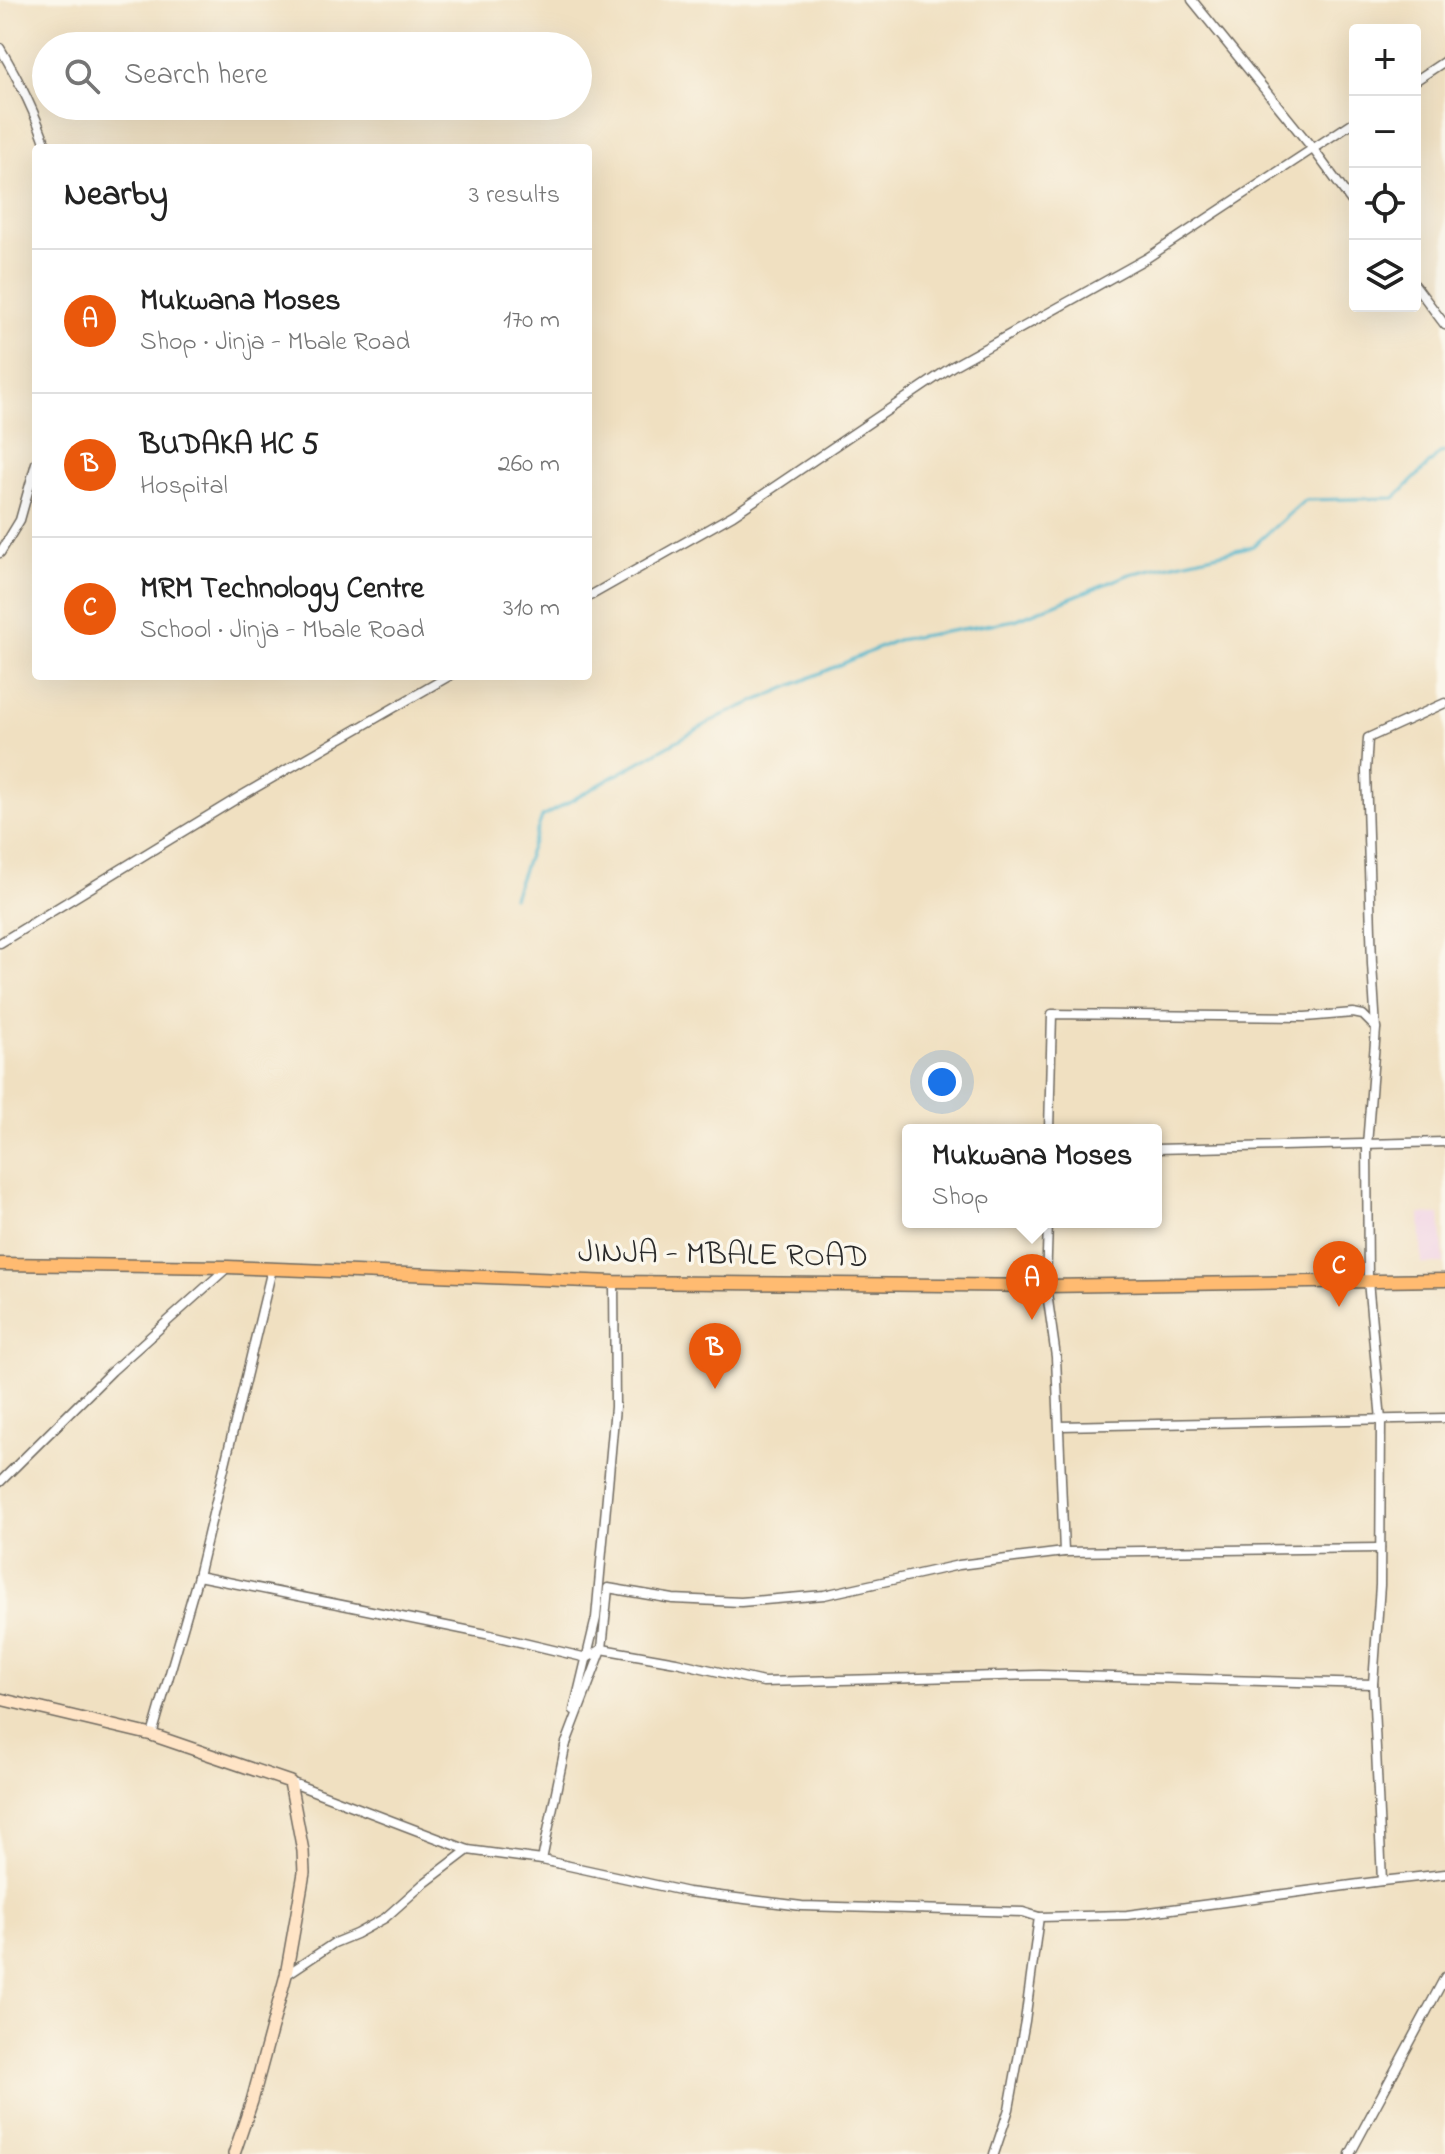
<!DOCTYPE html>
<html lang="en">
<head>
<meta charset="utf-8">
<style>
	:root { --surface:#fff; --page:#f6f6f6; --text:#222; --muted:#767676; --line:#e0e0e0; --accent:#ea580c }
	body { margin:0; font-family:"Indie Flower",sans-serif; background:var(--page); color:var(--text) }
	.controls { position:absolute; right:24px; top:24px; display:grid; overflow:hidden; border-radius:8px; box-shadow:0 8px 32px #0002 }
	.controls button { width:72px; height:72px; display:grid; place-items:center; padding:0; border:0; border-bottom:2px solid var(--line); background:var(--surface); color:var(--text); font:40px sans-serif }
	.you { position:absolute; left:942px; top:1082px; width:28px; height:28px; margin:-20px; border:6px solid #fff; border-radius:50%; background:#1a73e8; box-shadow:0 0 0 12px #1a73e833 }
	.badge { display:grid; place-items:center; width:52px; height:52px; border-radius:50%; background:var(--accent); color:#fff; font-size:26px; font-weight:700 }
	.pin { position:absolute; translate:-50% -66px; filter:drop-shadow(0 2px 4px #0008) }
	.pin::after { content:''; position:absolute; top:42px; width:28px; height:24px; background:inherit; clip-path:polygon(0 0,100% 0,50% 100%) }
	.popup { position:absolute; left:902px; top:1124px; width:260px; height:104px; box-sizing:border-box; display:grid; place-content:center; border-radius:8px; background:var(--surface); filter:drop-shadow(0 2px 6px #0005); font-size:26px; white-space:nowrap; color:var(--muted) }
	.popup b { font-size:30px; color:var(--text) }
	.popup::after { content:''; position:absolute; left:50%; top:100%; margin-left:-16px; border:16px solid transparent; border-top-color:var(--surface) }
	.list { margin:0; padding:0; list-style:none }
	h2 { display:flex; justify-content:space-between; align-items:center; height:104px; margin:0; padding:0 32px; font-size:34px }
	h2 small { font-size:26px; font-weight:400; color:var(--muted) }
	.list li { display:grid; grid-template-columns:52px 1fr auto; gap:24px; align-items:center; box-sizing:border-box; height:144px; padding:0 32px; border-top:2px solid var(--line) }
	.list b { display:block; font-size:30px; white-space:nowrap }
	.list p { margin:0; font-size:26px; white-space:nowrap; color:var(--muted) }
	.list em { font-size:26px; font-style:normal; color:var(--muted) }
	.icon { flex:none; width:44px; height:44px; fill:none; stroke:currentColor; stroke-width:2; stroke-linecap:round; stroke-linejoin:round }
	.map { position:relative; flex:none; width:1445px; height:2154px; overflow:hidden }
	.search { position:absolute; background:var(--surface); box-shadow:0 8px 32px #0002; left:32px; top:32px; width:560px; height:88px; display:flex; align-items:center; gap:20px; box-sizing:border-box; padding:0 28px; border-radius:44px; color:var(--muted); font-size:30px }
	.panel { position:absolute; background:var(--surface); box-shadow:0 8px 32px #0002; left:32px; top:144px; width:560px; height:536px; border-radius:8px }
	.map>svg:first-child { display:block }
</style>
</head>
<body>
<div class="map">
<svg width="1445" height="2154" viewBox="0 0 1445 2154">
	<rect width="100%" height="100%" fill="#fbf7ec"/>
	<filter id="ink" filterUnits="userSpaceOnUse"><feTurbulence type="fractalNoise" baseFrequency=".0125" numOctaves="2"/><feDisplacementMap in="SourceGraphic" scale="16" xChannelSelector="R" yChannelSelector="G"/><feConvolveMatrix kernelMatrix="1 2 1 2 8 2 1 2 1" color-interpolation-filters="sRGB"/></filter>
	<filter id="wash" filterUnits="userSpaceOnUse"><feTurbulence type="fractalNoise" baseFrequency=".006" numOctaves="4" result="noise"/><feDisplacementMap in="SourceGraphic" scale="32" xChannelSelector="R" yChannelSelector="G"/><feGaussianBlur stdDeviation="1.8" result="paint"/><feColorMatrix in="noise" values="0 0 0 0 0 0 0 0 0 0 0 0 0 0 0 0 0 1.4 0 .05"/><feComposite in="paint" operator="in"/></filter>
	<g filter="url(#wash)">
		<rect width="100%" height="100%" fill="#f0e0c1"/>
		<path fill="#f0d0e4" d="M1420,1214l20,1 4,49h-22z"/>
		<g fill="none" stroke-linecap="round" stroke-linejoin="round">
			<path stroke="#4cb4cb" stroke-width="3" d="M513,897l29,-80 179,-101 176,-76 118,-20 115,-46 123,-28 52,-46 90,-2 45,-45 5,-1"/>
		</g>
	</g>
	<g filter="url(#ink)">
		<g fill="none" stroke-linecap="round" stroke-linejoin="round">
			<g stroke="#706a60" stroke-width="11">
				<g id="street">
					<path d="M1192,0l121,149 42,57"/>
					<path d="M0,48c19,32 35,64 47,100"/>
					<path d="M1415,81l30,-20"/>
					<path d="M1415,285l30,40"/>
					<path d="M0,553l20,-33 16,-57"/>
					<path d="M588,597l145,-82 220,-149 194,-108 208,-137"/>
					<path d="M0,943l241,-147 208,-120"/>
					<path d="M1049,1130l3,-116 253,3 48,-4 10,2 13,13"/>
					<path d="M1156,1149l289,-7"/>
					<path d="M1048,1222l-2,64 10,71 8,195 316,-4"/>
					<path d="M1060,1426l385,-8"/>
					<path d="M0,1482l112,-111 115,-103"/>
					<path d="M198,1576l288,58 101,24 15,-9 74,13 87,20 277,-7 333,9"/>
					<path d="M574,1710l22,-92 19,-211 -1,-125"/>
					<path d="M152,1735l46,-159 74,-307"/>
					<path d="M565,1746l37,-97 6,-61 65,11 68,3 83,-7 135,-30 105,-13"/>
					<path d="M290,1782l178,68 74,10 146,32 114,14 221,6 16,5 88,-2 255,-34 63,-7"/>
					<path d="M542,1860l24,-117"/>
					<path d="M1382,1881l-9,-197 7,-99 1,-165 -13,-139 -1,-136 9,-116 -4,-65 -6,-193 2,-33 77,-35"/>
					<path d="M286,1975l48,-32 22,-9 29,-16 37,-33 46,-35"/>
					<path d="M994,2154l15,-45 16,-88 14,-104"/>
					<path d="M1350,2154l95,-177"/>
				</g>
			</g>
			<g stroke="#706a60" stroke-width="14">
				<path id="secondary" d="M0,1699l152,36 138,47 13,69 1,22 -18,102 -34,126 -18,53"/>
			</g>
			<g stroke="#706a60" stroke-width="15">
				<path id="primary" d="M0,1264l228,3 386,15 432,4 399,-6"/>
			</g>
			<use href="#street" stroke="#fff" stroke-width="8"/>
			<use href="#secondary" stroke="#ffe4c6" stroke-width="11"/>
			<use href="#primary" stroke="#ffbb71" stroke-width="12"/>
		</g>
	</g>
	<g text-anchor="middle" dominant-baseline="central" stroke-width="7" stroke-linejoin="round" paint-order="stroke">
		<g font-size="32" fill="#2b2b2b" stroke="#fbf7ec">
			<text transform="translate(723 1256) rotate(1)">JINJA - MBALE ROAD</text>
		</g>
	</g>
</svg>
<div class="controls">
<button>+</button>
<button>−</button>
<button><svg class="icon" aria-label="locate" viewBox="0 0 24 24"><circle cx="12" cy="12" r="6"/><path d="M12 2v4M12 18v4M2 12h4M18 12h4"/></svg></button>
<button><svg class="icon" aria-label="layers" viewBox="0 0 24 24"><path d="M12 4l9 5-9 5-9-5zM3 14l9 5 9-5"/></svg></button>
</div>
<div class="you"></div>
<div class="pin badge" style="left:1032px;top:1320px">A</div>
<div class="popup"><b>Mukwana Moses</b>Shop</div>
<div class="pin badge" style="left:715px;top:1389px">B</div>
<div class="pin badge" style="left:1339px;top:1307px">C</div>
<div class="search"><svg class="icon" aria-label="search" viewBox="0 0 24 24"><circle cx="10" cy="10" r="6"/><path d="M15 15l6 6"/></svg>Search here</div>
<section class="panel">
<h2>Nearby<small>3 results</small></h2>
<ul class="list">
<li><span class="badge">A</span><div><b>Mukwana Moses</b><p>Shop · Jinja - Mbale Road</p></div><em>170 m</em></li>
<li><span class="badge">B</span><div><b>BUDAKA HC 5</b><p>Hospital</p></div><em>260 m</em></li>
<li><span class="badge">C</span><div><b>MRM Technology Centre</b><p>School · Jinja - Mbale Road</p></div><em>310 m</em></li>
</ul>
</section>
</div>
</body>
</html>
